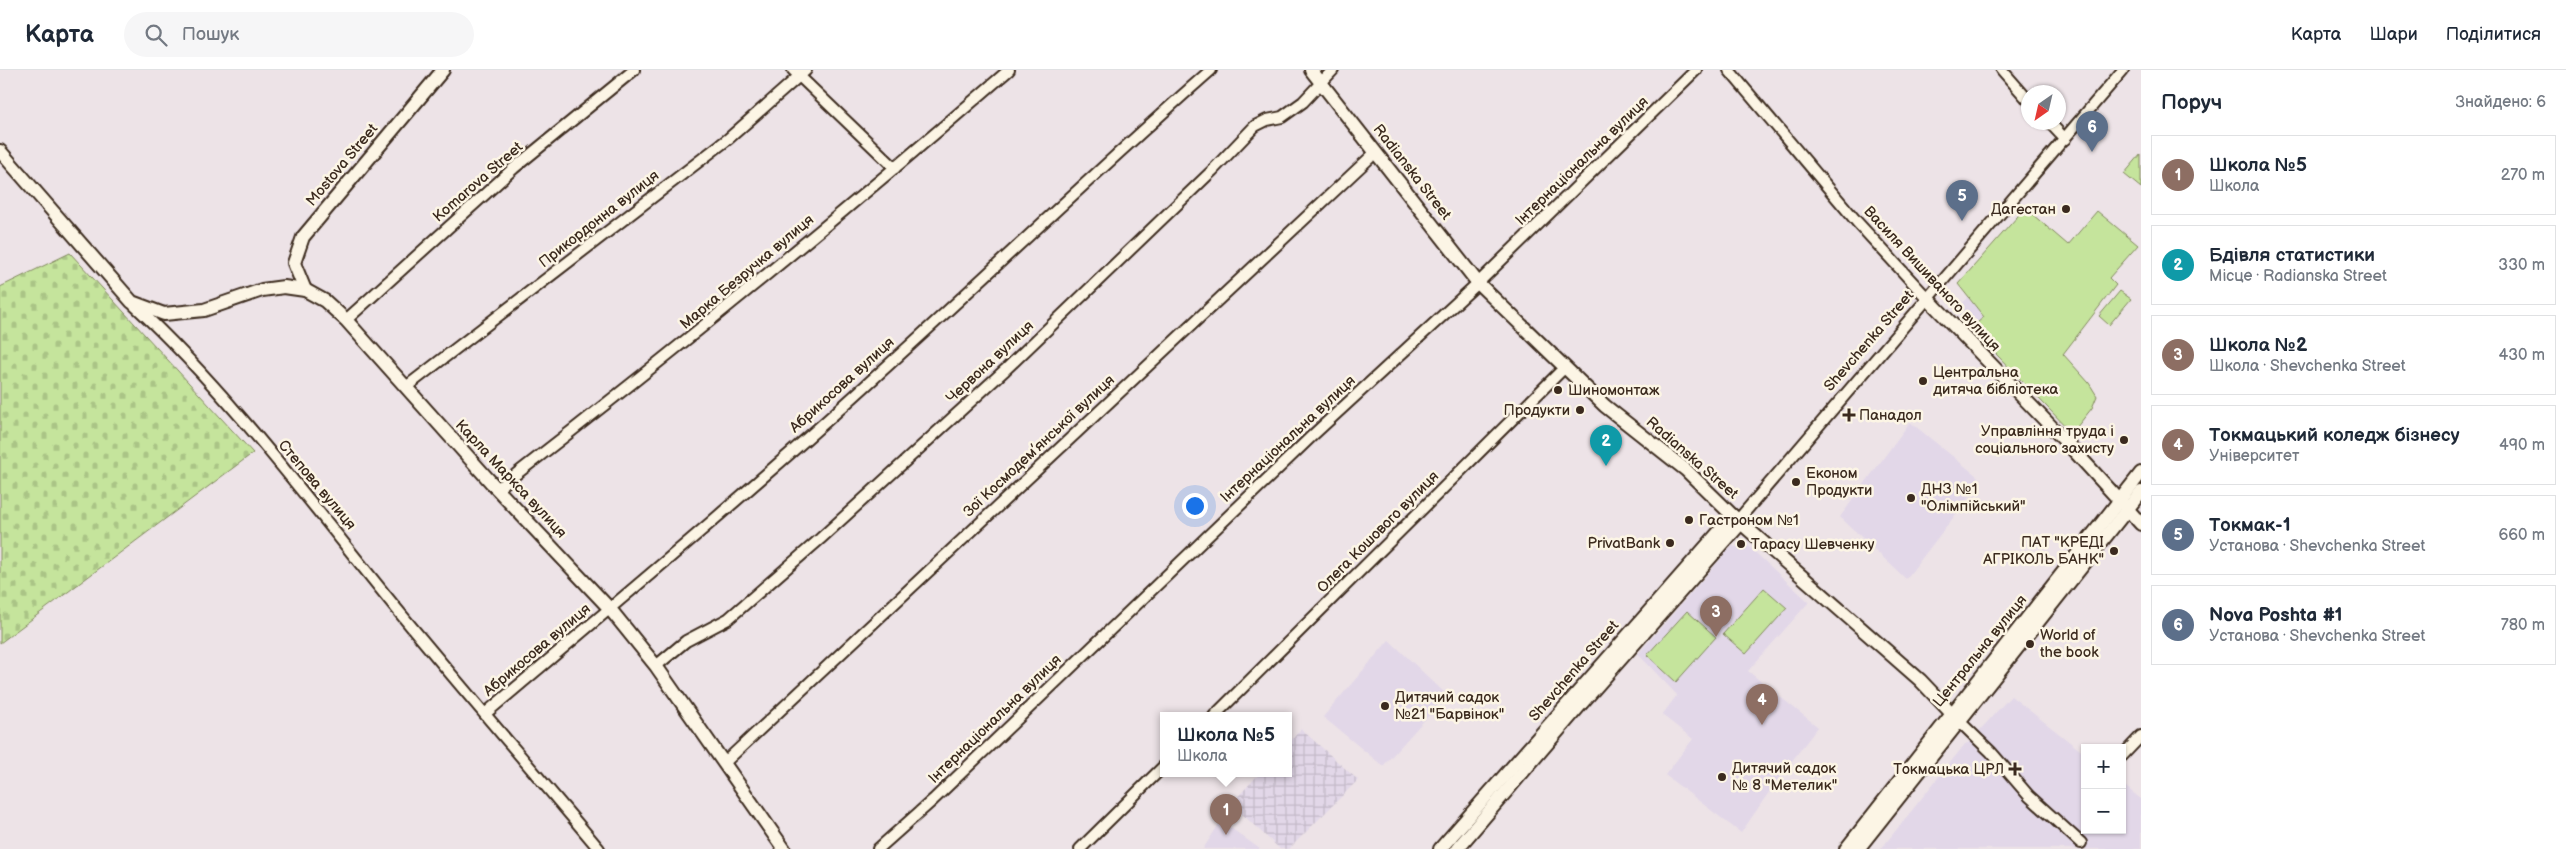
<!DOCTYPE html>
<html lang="uk">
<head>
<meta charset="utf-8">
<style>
	:root { --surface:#fff; --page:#f6f6f7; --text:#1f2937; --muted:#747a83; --line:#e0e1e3; --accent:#3b2a1e }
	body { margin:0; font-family:"Balsamiq Sans",sans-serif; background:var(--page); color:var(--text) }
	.controls { position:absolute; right:15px; bottom:15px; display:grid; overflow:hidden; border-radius:0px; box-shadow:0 1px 4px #0004 }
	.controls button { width:45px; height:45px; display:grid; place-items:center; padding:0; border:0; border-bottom:1px solid var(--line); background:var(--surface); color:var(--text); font:25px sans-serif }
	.compass { position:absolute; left:2021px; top:15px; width:45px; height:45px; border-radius:50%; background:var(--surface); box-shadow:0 1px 4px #0004; rotate:214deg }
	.you { position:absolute; left:1194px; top:435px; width:18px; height:18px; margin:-12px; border:4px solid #fff; border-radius:50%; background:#1a73e8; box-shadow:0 0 0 8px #1a73e833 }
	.badge { display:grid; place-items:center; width:32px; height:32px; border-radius:50%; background:var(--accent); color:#fff; font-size:16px; font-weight:700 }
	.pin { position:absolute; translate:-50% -41px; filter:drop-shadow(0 1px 2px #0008) }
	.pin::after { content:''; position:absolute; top:26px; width:18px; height:15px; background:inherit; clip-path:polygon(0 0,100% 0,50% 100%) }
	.popup { position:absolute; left:1160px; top:642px; width:132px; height:65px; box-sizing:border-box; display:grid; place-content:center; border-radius:0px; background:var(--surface); filter:drop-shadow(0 1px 4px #0005); font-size:16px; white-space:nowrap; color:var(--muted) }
	.popup b { font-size:19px; color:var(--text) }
	.popup::after { content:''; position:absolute; left:50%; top:100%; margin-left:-10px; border:10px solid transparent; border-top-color:var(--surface) }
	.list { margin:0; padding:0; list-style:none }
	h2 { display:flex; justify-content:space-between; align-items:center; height:65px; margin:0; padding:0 20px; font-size:21px }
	h2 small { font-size:16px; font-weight:400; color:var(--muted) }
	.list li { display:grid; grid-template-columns:32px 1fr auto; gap:15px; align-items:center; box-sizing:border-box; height:80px; margin:0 10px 10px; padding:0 10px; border:1px solid var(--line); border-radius:0px }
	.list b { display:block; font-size:19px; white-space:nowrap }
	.list p { margin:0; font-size:16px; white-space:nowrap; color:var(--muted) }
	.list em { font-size:16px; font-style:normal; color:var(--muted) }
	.icon { flex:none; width:28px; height:28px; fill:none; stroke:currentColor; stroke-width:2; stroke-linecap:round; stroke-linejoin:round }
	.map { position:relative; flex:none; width:2141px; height:779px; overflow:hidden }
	header { display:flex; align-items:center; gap:30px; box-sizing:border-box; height:70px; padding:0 25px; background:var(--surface); border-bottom:1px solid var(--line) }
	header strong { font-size:24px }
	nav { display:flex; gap:28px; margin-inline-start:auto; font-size:18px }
	.search { width:350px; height:45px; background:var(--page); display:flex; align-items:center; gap:12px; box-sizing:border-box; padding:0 18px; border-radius:28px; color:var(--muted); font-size:19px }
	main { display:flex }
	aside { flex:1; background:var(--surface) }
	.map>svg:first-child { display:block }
</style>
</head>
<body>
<header>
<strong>Карта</strong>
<div class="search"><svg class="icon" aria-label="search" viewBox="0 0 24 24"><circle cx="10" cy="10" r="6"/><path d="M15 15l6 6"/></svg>Пошук</div>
<nav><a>Карта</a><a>Шари</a><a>Поділитися</a></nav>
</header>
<main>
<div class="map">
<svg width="2141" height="779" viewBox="0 0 2141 779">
	<defs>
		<pattern id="industrial-grid" width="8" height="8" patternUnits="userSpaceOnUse" patternTransform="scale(1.25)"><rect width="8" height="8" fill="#e2d7e8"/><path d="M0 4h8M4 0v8" fill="none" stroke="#c3b9c7"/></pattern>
		<pattern id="cemetery-stones" width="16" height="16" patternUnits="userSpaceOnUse" patternTransform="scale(1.25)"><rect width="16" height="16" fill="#c5e49c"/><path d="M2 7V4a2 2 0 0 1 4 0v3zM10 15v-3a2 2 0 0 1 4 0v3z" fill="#aac486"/></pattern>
	</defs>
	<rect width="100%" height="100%" fill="#ede3e7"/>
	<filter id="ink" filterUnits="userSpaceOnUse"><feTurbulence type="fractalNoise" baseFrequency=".02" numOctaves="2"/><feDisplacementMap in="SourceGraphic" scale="10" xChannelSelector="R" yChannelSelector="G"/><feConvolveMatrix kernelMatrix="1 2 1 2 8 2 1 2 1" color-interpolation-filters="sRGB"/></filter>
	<g filter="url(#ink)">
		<g fill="#e2d7e8">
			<path d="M1968,228l16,19 -13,11 -16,-18z"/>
			<path d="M1910,352l72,58 -76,99 -66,-62z"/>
			<path d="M1747,475l62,57 -61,69 70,56 -40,52 -37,54 -76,-58 28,-36 -31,-24 15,-20 -39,-41 94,-108 8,2z"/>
			<path d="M1389,570l58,55 -64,71 -60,-49z"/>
			<path d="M2011,626l74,58v76h37v-46l19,15v50h-260l84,-105 3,-1z"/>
			<path d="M1221,751l39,28h-57z"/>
		</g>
		<path fill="url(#industrial-grid)" d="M1301,659l57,51 -69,69h-9l-49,-45 28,-30h29l1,-31z"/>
		<g fill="#c5e49c" stroke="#80875d">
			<path d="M2141,84v34l-17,-14z"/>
			<path d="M2025,138l43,37 29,-34 41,34 -29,33 7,7 -53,69 26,29 8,13 -5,12 -20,25 -101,-105 13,-11 -26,-33z"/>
			<path d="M2120,221l11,8 -22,26 -10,-9z"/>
			<path d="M1764,518l23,20 -41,46 -23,-20z"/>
			<path d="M1687,541l29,26 -40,45 -29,-27z"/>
		</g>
		<path fill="url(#cemetery-stones)" stroke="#80875d" d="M70,183l183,200 -253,190v-356z"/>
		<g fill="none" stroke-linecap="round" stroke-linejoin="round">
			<g stroke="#3b2a1e" stroke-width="14">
				<g id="minor">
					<path d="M793,0l102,98"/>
					<path d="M1729,0l128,152 71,77"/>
					<path d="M2002,0l27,31"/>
					<path d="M2049,52l16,17"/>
					<path d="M134,235c98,91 181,204 266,308 65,79 133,157 199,236"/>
					<path d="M346,250l168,-152 120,-98"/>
					<path d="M406,317l322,-248 78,-69"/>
					<path d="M497,419c175,-135 345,-274 512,-419"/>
					<path d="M1738,450l385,-450"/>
					<path d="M656,596l30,-25 42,-22 92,-80 185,-169 207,-199 43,-45 12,-6 15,-3 21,-15 30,-32"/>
					<path d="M486,643c130,-110 261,-219 387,-334 113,-102 223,-208 338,-309"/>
					<path d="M1214,646l350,-348"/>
					<path d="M1960,652l31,30 38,44 52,47"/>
					<path d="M2122,686l19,-20"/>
					<path d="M724,693l652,-611"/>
					<path d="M878,779l55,-49 380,-365 165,-152 218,-213"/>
					<path d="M1080,779l84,-83"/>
				</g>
			</g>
			<g stroke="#3b2a1e" stroke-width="16">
				<g id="tertiary">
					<path d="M1311,0l167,213 127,123 81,64 47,46 187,164 40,42"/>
					<path d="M0,81l132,151 32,12 40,-4 58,-20 22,-3 21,3 20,11 21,19 151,169 113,120 46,57 128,183"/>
					<path d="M305,220l-11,-27 9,-26 140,-167"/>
					<path d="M1928,229l140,145 73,80"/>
					<path d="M1440,779l293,-333"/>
					<path d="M1457,779l124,-145 160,-181"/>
					<path d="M1846,779l295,-376"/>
					<path d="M1858,779l283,-357"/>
				</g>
			</g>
			<use href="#minor" stroke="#fcf5e5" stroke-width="10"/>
			<use href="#tertiary" stroke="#fcf5e5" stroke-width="12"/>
		</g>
	</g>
	<g fill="#3b2a1e" stroke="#fcf5e5" stroke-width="2">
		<circle cx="2066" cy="139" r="5"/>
		<circle cx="1923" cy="311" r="5"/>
		<circle cx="1558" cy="320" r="5"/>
		<circle cx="1580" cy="340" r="5"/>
		<path d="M1846.5 337.5h5v5h5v5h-5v5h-5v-5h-5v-5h5z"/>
		<circle cx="2124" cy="370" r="5"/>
		<circle cx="1796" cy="412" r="5"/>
		<circle cx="1911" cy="428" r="5"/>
		<circle cx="1689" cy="450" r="5"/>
		<circle cx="1670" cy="473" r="5"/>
		<circle cx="1741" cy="474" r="5"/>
		<circle cx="2114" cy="481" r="5"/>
		<circle cx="2030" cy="574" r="5"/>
		<circle cx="1385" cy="636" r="5"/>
		<path d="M2012.5 691.5h5v5h5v5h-5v5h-5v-5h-5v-5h5z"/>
		<circle cx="1722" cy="707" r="5"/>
	</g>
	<g text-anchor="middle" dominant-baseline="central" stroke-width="5" stroke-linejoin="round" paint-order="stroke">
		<g font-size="15" fill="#3b2a1e" stroke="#fcf5e5">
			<text transform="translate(1582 91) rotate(-44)">Інтернаціональна вулиця</text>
			<text transform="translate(342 95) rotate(-50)">Mostova Street</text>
			<text transform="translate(1412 102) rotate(52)">Radianska Street</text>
			<text transform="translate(478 112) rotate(-41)">Komarova Street</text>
			<text transform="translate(599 149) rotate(-38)">Прикордонна вулиця</text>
			<text transform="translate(747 202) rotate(-40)">Марка Безручка вулиця</text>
			<text transform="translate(1932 209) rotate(47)">Василя Вишиваного вулиця</text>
			<text transform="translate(1869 271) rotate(-49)">Shevchenka Street</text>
			<text transform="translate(990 292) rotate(-43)">Червона вулиця</text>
			<text transform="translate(842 315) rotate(-42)">Абрикосова вулиця</text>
			<text transform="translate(1288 369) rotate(-43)">Інтернаціональна вулиця</text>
			<text transform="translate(1039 376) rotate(-43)">Зої Космодем’янської вулиця</text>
			<text transform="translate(1692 388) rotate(41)">Radianska Street</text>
			<text transform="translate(511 409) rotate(47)">Карла Маркса вулиця</text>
			<text transform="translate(317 415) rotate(50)">Степова вулиця</text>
			<text transform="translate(1378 462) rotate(-45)">Олега Кошового вулиця</text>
			<text transform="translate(537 580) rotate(-40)">Абрикосова вулиця</text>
			<text transform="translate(1980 581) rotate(-51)">Центральна вулиця</text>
			<text transform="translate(1574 601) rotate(-49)">Shevchenka Street</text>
			<text transform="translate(995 649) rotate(-44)">Інтернаціональна вулиця</text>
		</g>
		<g font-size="15" fill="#3b2a1e" stroke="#fcf5e5" text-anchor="start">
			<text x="2056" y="139" text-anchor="end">Дагестан</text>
			<text x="1933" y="302">Центральна<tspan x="1933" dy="17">дитяча бібліотека</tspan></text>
			<text x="1568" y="320">Шиномонтаж</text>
			<text x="1570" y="340" text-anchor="end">Продукти</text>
			<text x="1859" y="345">Панадол</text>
			<text x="2114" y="361" text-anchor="end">Управління труда і<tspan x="2114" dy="17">соціального захисту</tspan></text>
			<text x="1806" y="403">Економ<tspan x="1806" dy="17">Продукти</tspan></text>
			<text x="1921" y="419">ДНЗ №1<tspan x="1921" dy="17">"Олімпійський"</tspan></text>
			<text x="1699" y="450">Гастроном №1</text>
			<text x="2104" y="472" text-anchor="end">ПАТ "КРЕДI<tspan x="2104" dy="17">АГРIКОЛЬ БАНК"</tspan></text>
			<text x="1660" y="473" text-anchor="end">PrivatBank</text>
			<text x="1751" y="474">Тарасу Шевченку</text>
			<text x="2040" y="565">World of<tspan x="2040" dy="17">the book</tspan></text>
			<text x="1395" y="627">Дитячий садок<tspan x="1395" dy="17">№21 "Барвінок"</tspan></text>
			<text x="1732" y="698">Дитячий садок<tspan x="1732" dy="17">№ 8 "Метелик"</tspan></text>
			<text x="2004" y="699" text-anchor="end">Токмацька ЦРЛ</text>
		</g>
	</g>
</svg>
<div class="controls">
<button>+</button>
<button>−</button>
</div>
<svg class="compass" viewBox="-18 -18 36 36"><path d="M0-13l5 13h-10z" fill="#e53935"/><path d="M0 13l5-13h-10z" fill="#747a83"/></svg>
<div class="you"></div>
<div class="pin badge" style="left:1226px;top:765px;background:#8d6e63">1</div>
<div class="popup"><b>Школа №5</b>Школа</div>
<div class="pin badge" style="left:1606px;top:396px;background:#0f9aa8">2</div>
<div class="pin badge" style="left:1716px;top:567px;background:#8d6e63">3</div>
<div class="pin badge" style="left:1762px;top:655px;background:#8d6e63">4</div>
<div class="pin badge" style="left:1962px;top:151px;background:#5c6f8a">5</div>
<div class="pin badge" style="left:2092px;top:82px;background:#5c6f8a">6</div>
</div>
<aside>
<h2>Поруч<small>Знайдено: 6</small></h2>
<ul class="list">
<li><span class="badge" style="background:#8d6e63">1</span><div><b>Школа №5</b><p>Школа</p></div><em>270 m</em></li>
<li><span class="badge" style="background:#0f9aa8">2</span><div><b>Бдівля статистики</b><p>Місце · Radianska Street</p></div><em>330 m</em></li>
<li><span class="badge" style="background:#8d6e63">3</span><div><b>Школа №2</b><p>Школа · Shevchenka Street</p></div><em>430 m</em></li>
<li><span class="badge" style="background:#8d6e63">4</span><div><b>Токмацький коледж бізнесу</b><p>Університет</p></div><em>490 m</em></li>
<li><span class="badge" style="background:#5c6f8a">5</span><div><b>Токмак-1</b><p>Установа · Shevchenka Street</p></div><em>660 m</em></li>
<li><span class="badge" style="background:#5c6f8a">6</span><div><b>Nova Poshta #1</b><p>Установа · Shevchenka Street</p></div><em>780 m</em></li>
</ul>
</aside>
</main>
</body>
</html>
